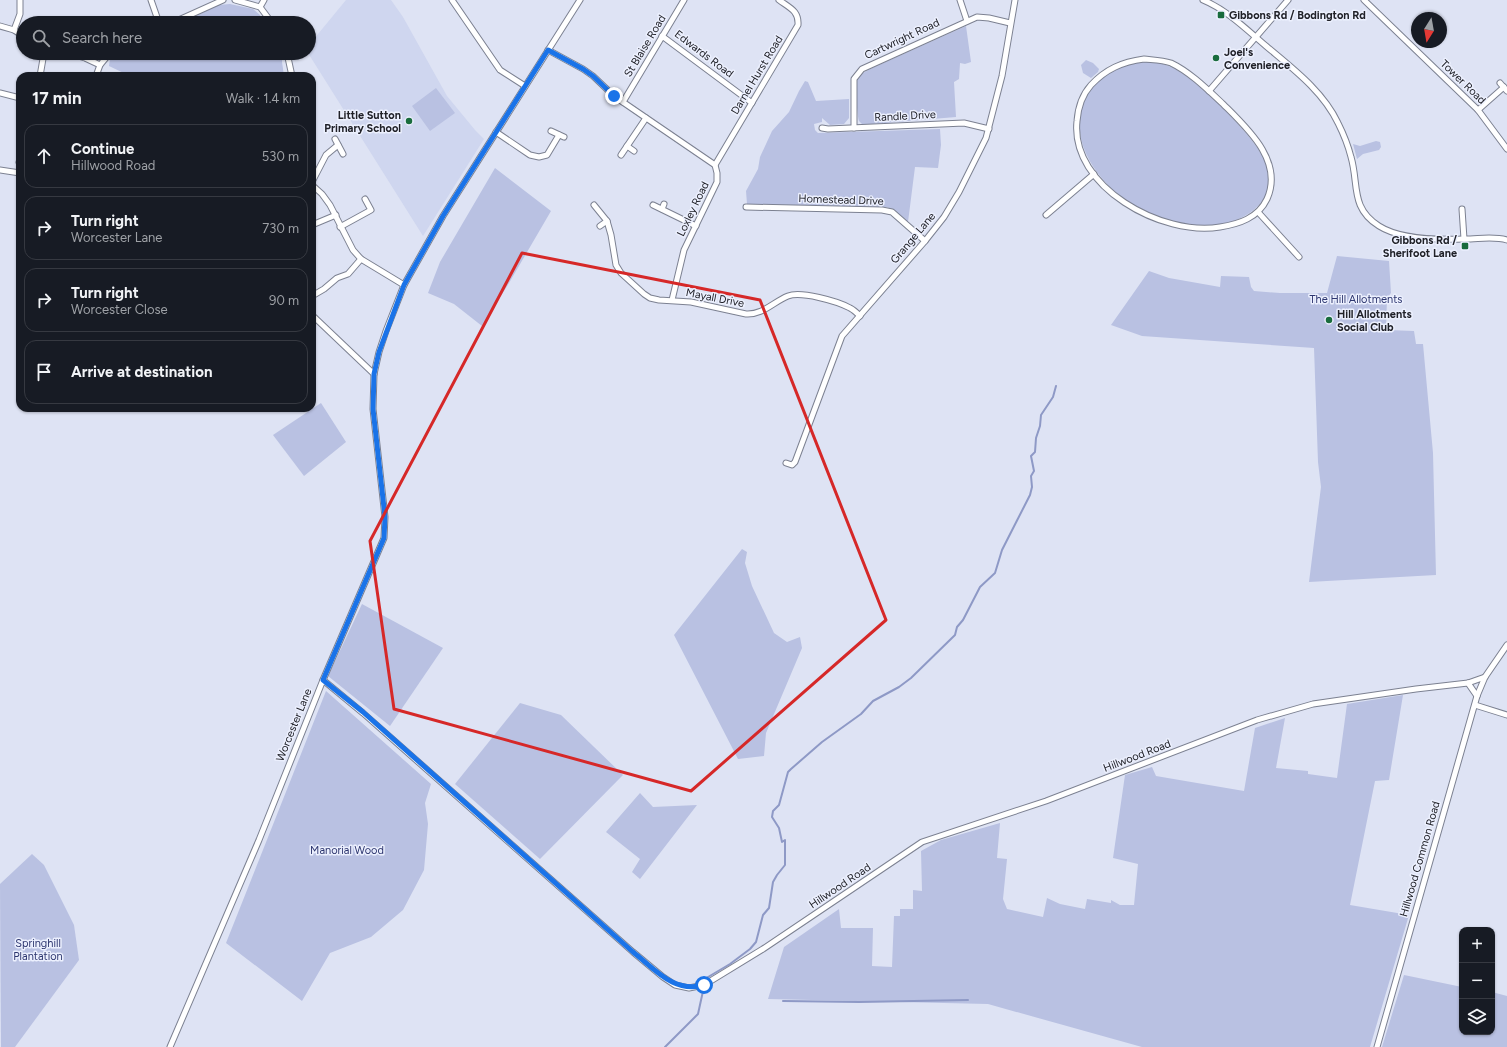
<!DOCTYPE html>
<html lang="en">
<head>
<meta charset="utf-8">
<style>
	:root { --surface:#171b24; --page:#242831; --text:#f1f3f6; --muted:#9ea1a6; --line:#363941 }
	body { margin:0; font-family:Figtree,sans-serif; background:var(--page); color:var(--text) }
	.controls { position:absolute; right:12px; bottom:12px; display:grid; overflow:hidden; border-radius:8px; box-shadow:0 1px 3px #0004 }
	.controls button { width:36px; height:36px; display:grid; place-items:center; padding:0; border:0; border-bottom:1px solid var(--line); background:var(--surface); color:var(--text); font:20px sans-serif }
	.compass { position:absolute; left:1411px; top:12px; width:36px; height:36px; border-radius:50%; background:var(--surface); box-shadow:0 1px 3px #0004; rotate:191deg }
	.stop { position:absolute; width:12px; height:12px; margin:-9px; border:3px solid #1a73e8; border-radius:50%; background:#fff }
	.stop.end { background:#1a73e8; border-color:#fff; box-shadow:0 1px 4px #0008 }
	.list { margin:0; padding:0; list-style:none }
	h2 { display:flex; justify-content:space-between; align-items:center; height:52px; margin:0; padding:0 16px; font-size:17px }
	h2 small { font-size:13px; font-weight:400; color:var(--muted) }
	.list li { display:grid; grid-template-columns:26px 1fr auto; gap:12px; align-items:center; box-sizing:border-box; height:64px; margin:0 8px 8px; padding:0 8px; border:1px solid var(--line); border-radius:12px }
	.list b { display:block; font-size:15px; white-space:nowrap }
	.list p { margin:0; font-size:13px; white-space:nowrap; color:var(--muted) }
	.list em { font-size:13px; font-style:normal; color:var(--muted) }
	.icon { flex:none; width:22px; height:22px; fill:none; stroke:currentColor; stroke-width:2; stroke-linecap:round; stroke-linejoin:round }
	.map { position:relative; flex:none; width:1507px; height:1047px; overflow:hidden }
	.search { position:absolute; background:var(--surface); box-shadow:0 1px 3px #0004; left:16px; top:16px; width:300px; height:44px; display:flex; align-items:center; gap:10px; box-sizing:border-box; padding:0 14px; border-radius:22px; color:var(--muted); font-size:15px }
	.panel { position:absolute; background:var(--surface); box-shadow:0 1px 3px #0004; left:16px; top:72px; width:300px; height:340px; border-radius:12px }
	.map>svg:first-child { display:block }
</style>
</head>
<body>
<div class="map">
<svg width="1507" height="1047" viewBox="0 0 1507 1047">
	<rect width="100%" height="100%" fill="#dee3f4"/>
	<path fill="#cfd6ef" d="M346,0h45l12,17 44,79 28,34 9,9 -61,97 -115,-183 1,-8z"/>
	<g fill="#b9c1e2">
		<path d="M230,4l23,5 7,6 2,8h-80l36,-18z"/>
		<path d="M966,26l5,36 -6,2 -5,-1 -1,16 -5,3 2,35 -84,7h-10l-3,-3c-2,-7 -4,-36 -2,-42 2,-5 8,-7 13,-10z"/>
		<path d="M116,53h166v9l2,14h-139l-4,-3 -11,3 -21,-10 1,-7z"/>
		<path d="M1086,60l7,3 6,6 -1,3 -7,6 -8,-5 -2,-8z"/>
		<path d="M1146,61c12,1 24,4 34,11 23,14 80,69 88,95 10,33 -22,54 -50,58 -21,3 -44,-1 -63,-8 -45,-18 -96,-73 -67,-123 9,-14 22,-24 37,-30 6,-2 14,-2 21,-3z"/>
		<path d="M805,81l3,1 8,19 33,-2v19l-5,6 -14,1 -8,-7v4l-8,2 1,6 3,3 122,-4 1,16 -3,23 -23,-1 -7,55 -13,-11 -8,-4 -140,-3 -1,-13 12,-22 2,-12 12,-26 17,-19 10,-21z"/>
		<path d="M436,88l19,25 -25,18 -18,-25z"/>
		<path d="M1376,141l4,1 1,5 -2,3 -16,4 -6,5 -4,-15 7,2z"/>
		<path d="M495,168l56,43 -42,72 -27,43 -28,-22 -26,-11 12,-31z"/>
		<path d="M1337,256l52,5 2,32 -4,5 -1,32 28,1 2,13h7l10,109 3,122 -127,7 12,-95 -3,-25 -4,-114 -172,-12 -31,-11 38,-54 20,7 51,9 1,-11 28,1 2,10 3,4 26,2h47z"/>
		<path d="M321,403l25,39 -42,34 -31,-41z"/>
		<path d="M742,549l5,3 -2,11 7,23 22,47 13,9 13,-5 2,11 -36,85 -2,23 -26,3 -64,-124z"/>
		<path d="M362,604l81,44 -53,78 -62,-50z"/>
		<path d="M326,691l105,93 -6,19 3,21 -4,46 -21,40 -32,27 -41,16 -28,48 -76,-58z"/>
		<path d="M1403,695l-14,85 -14,1 -25,124 59,10 -39,132h-228l-154,-43 -220,-5 16,-52 55,-38 2,19h32l-1,38 20,1 2,-51h6v-7h13v-19l9,1 -1,-40 20,-11 59,-17 -3,35 10,1 -4,40 4,10 36,8 4,-19 13,6 25,5 2,-10 24,4v-3l9,5h14l4,-41 -25,-6 12,-83 27,-8 4,9 88,15 11,-63 30,-10 -9,50 32,3v3l29,4 10,-74z"/>
		<path d="M520,703l41,12 62,60 -83,84 -85,-75z"/>
		<path d="M640,793l13,14 44,-2 -57,74 -8,-7 8,-13 -34,-27z"/>
		<path d="M32,854l12,11 30,60 5,35 -64,87h-14l-1,-163z"/>
		<path d="M1404,975l58,12v45h30v-40l15,4v51h-125z"/>
	</g>
	<g fill="none" stroke-linecap="round" stroke-linejoin="round">
		<g stroke="#8e99c6" stroke-width="2">
			<path d="M703,980l27,-16 20,-15 6,-7 7,-27 6,-7 4,-26 4,-7 8,-10v-25l-3,2 -3,-14 -7,-11 1,-6 6,-6 9,-33 3,-3 31,-27 39,-28 12,-13 26,-14 12,-9 44,-43 2,-8 6,-7 17,-33 15,-14 7,-23 28,-55 2,-8 -1,-11 3,-5 -3,-15 4,-4 1,-14 4,-12 1,-11 12,-18 3,-11"/>
			<path d="M783,1001l76,1 109,-2"/>
			<path d="M665,1047l33,-33 5,-23"/>
		</g>
		<g stroke="#7c8191" stroke-width="7">
			<g id="street">
				<path d="M151,0l8,23"/>
				<path d="M235,0l25,7 12,16"/>
				<path d="M452,0l48,70 25,16"/>
				<path d="M960,0l7,21"/>
				<path d="M1203,0c24,10 43,29 63,46 26,22 57,45 72,77 5,10 10,22 13,34 8,27 -1,51 28,69 22,14 61,14 86,13 14,0 29,-3 42,1"/>
				<path d="M1364,0l114,110 29,39"/>
				<path d="M260,7l4,-7"/>
				<path d="M172,23l51,-23"/>
				<path d="M0,26l14,4 9,6"/>
				<path d="M14,30l6,-16v-14"/>
				<path d="M662,36l90,67"/>
				<path d="M548,50l35,19 10,7 21,20 101,69 2,8v9l-33,68 -12,50"/>
				<path d="M68,53l17,5 15,7"/>
				<path d="M287,53l5,23"/>
				<path d="M1144,59c9,1 18,1 27,4 19,9 37,27 52,41 24,24 61,57 44,95 -9,19 -28,25 -47,28 -57,10 -150,-40 -143,-106 1,-13 5,-26 14,-36 15,-16 31,-23 53,-26z"/>
				<path d="M40,76l4,-23"/>
				<path d="M96,76l4,-11 10,-12"/>
				<path d="M1500,83l7,8"/>
				<path d="M1209,91l79,-91"/>
				<path d="M0,93l20,5"/>
				<path d="M623,102l61,-102"/>
				<path d="M1478,110l26,-23"/>
				<path d="M822,128l6,1 136,-6 25,6"/>
				<path d="M854,128v-49l8,-10 115,-52 12,1 21,5"/>
				<path d="M551,131l13,6"/>
				<path d="M496,132l34,23 9,2 8,-2 12,-20"/>
				<path d="M335,139l8,15"/>
				<path d="M627,146l7,5"/>
				<path d="M621,155l25,-37"/>
				<path d="M19,162l1,-2"/>
				<path d="M715,165l83,-140c1,-14 -8,-17 -19,-25"/>
				<path d="M0,170l20,3"/>
				<path d="M312,182l14,-27 12,-10"/>
				<path d="M312,185l10,9 8,11 23,45 8,9 43,26"/>
				<path d="M594,205l13,16 4,14 5,30 5,8 23,21 6,4 9,2 32,2 55,12c17,1 27,-12 42,-18 13,-5 49,5 62,12 4,2 7,5 10,8"/>
				<path d="M653,205l43,21"/>
				<path d="M746,207l136,3 10,2 33,29"/>
				<path d="M662,209l2,-5"/>
				<path d="M1462,209l2,30"/>
				<path d="M1258,212l41,45"/>
				<path d="M1046,215l48,-41"/>
				<path d="M312,225l24,-10"/>
				<path d="M600,226l7,-5"/>
				<path d="M340,227l31,-17 -6,-11"/>
				<path d="M312,296l12,-7 13,-11 11,-4 13,-15"/>
				<path d="M312,315l62,59"/>
				<path d="M786,463l6,2 3,-3 47,-126 83,-95 19,-24 15,-25 27,-54 16,-62 13,-76"/>
				<path d="M323,680l40,33 270,239 30,25 12,8 14,3 15,-3 59,-36 159,-107 124,-41 211,-81 56,-16 103,-15 52,-6 17,-6"/>
				<path d="M1468,683l9,13"/>
				<path d="M1475,705l32,10"/>
				<path d="M170,1047l89,-207 64,-160 61,-142 1,-21 -12,-108 1,-35 5,-22 7,-21 18,-46 39,-69 137,-216"/>
				<path d="M1377,1047l100,-351 8,-19 22,-32"/>
			</g>
		</g>
		<use href="#street" stroke="#fff" stroke-width="5"/>
	</g>
	<g fill="none" stroke-linecap="round" stroke-linejoin="round">
		<path stroke="#1a73e8" stroke-width="5" d="M614,96l-21,-20 -10,-7 -35,-19 -105,166 -39,69 -25,67 -5,22 -1,35 12,108 -1,21 -61,142 40,32 270,240c22,17 41,42 71,33"/>
	</g>
	<path fill="none" stroke="#d62828" stroke-width="3" stroke-linejoin="round" d="M522,253l238,47 126,320 -195,171 -297,-82 -24,-168z"/>
	<g fill="#196c3d" stroke="#ecf0fe" stroke-width="1.5">
		<rect x="1217" y="11" width="8" height="8" rx="2"/>
		<circle cx="1216" cy="58" r="4"/>
		<circle cx="409" cy="121" r="4"/>
		<rect x="1461" y="242" width="8" height="8" rx="2"/>
		<circle cx="1329" cy="320" r="4"/>
	</g>
	<g text-anchor="middle" dominant-baseline="central" stroke-width="3" stroke-linejoin="round" paint-order="stroke">
		<g font-size="11" font-weight="bold" fill="#202128" stroke="#ecf0fe" text-anchor="start">
			<text x="1229" y="15">Gibbons Rd / Bodington Rd</text>
			<text x="1224" y="52">Joel's<tspan x="1224" dy="13">Convenience</tspan></text>
			<text x="401" y="115" text-anchor="end">Little Sutton<tspan x="401" dy="13">Primary School</tspan></text>
			<text x="1457" y="240" text-anchor="end">Gibbons Rd /<tspan x="1457" dy="13">Sherifoot Lane</tspan></text>
			<text x="1337" y="314">Hill Allotments<tspan x="1337" dy="13">Social Club</tspan></text>
		</g>
		<g font-size="11" fill="#202128" stroke="#ecf0fe">
			<text transform="translate(902 39) rotate(-25)">Cartwright Road</text>
			<text transform="translate(645 46) rotate(-59)">St Blaise Road</text>
			<text transform="translate(704 54) rotate(37)">Edwards Road</text>
			<text transform="translate(757 75) rotate(-59)">Darnel Hurst Road</text>
			<text transform="translate(1463 82) rotate(44)">Tower Road</text>
			<text transform="translate(905 116) rotate(-3)">Randle Drive</text>
			<text transform="translate(841 200) rotate(2)">Homestead Drive</text>
			<text transform="translate(693 209) rotate(-64)">Loxley Road</text>
			<text transform="translate(913 238) rotate(-50)">Grange Lane</text>
			<text transform="translate(715 298) rotate(11)">Mayall Drive</text>
			<text transform="translate(294 725) rotate(-68)">Worcester Lane</text>
			<text transform="translate(1137 756) rotate(-21)">Hillwood Road</text>
			<text transform="translate(1420 859) rotate(-74)">Hillwood Common Road</text>
			<text transform="translate(840 886) rotate(-34)">Hillwood Road</text>
		</g>
		<g font-size="11" fill="#2d366f" stroke="#ecf0fe">
			<text x="1356" y="299">The Hill Allotments</text>
			<text x="347" y="850">Manorial Wood</text>
			<text x="38" y="943">Springhill<tspan x="38" dy="13">Plantation</tspan></text>
		</g>
	</g>
</svg>
<div class="controls">
<button>+</button>
<button>−</button>
<button><svg class="icon" aria-label="layers" viewBox="0 0 24 24"><path d="M12 4l9 5-9 5-9-5zM3 14l9 5 9-5"/></svg></button>
</div>
<svg class="compass" viewBox="-18 -18 36 36"><path d="M0-13l5 13h-10z" fill="#e53935"/><path d="M0 13l5-13h-10z" fill="#9ea1a6"/></svg>
<div class="stop" style="left:704px;top:985px"></div>
<div class="stop end" style="left:614px;top:96px"></div>
<div class="search"><svg class="icon" aria-label="search" viewBox="0 0 24 24"><circle cx="10" cy="10" r="6"/><path d="M15 15l6 6"/></svg>Search here</div>
<section class="panel">
<h2>17 min<small>Walk · 1.4 km</small></h2>
<ul class="list">
<li><svg class="icon" aria-label="ahead" viewBox="0 0 24 24"><path d="M12 20V5M6 11l6-6 6 6"/></svg><div><b>Continue</b><p>Hillwood Road</p></div><em>530 m</em></li>
<li><svg class="icon" aria-label="right" viewBox="0 0 24 24"><path d="M7 20v-9h11M14 6l5 5-5 5"/></svg><div><b>Turn right</b><p>Worcester Lane</p></div><em>730 m</em></li>
<li><svg class="icon" aria-label="right" viewBox="0 0 24 24"><path d="M7 20v-9h11M14 6l5 5-5 5"/></svg><div><b>Turn right</b><p>Worcester Close</p></div><em>90 m</em></li>
<li><svg class="icon" aria-label="arrive" viewBox="0 0 24 24"><path d="M6 21V4h12l-3 4 3 4H6"/></svg><div><b>Arrive at destination</b></div></li>
</ul>
</section>
</div>
</body>
</html>
